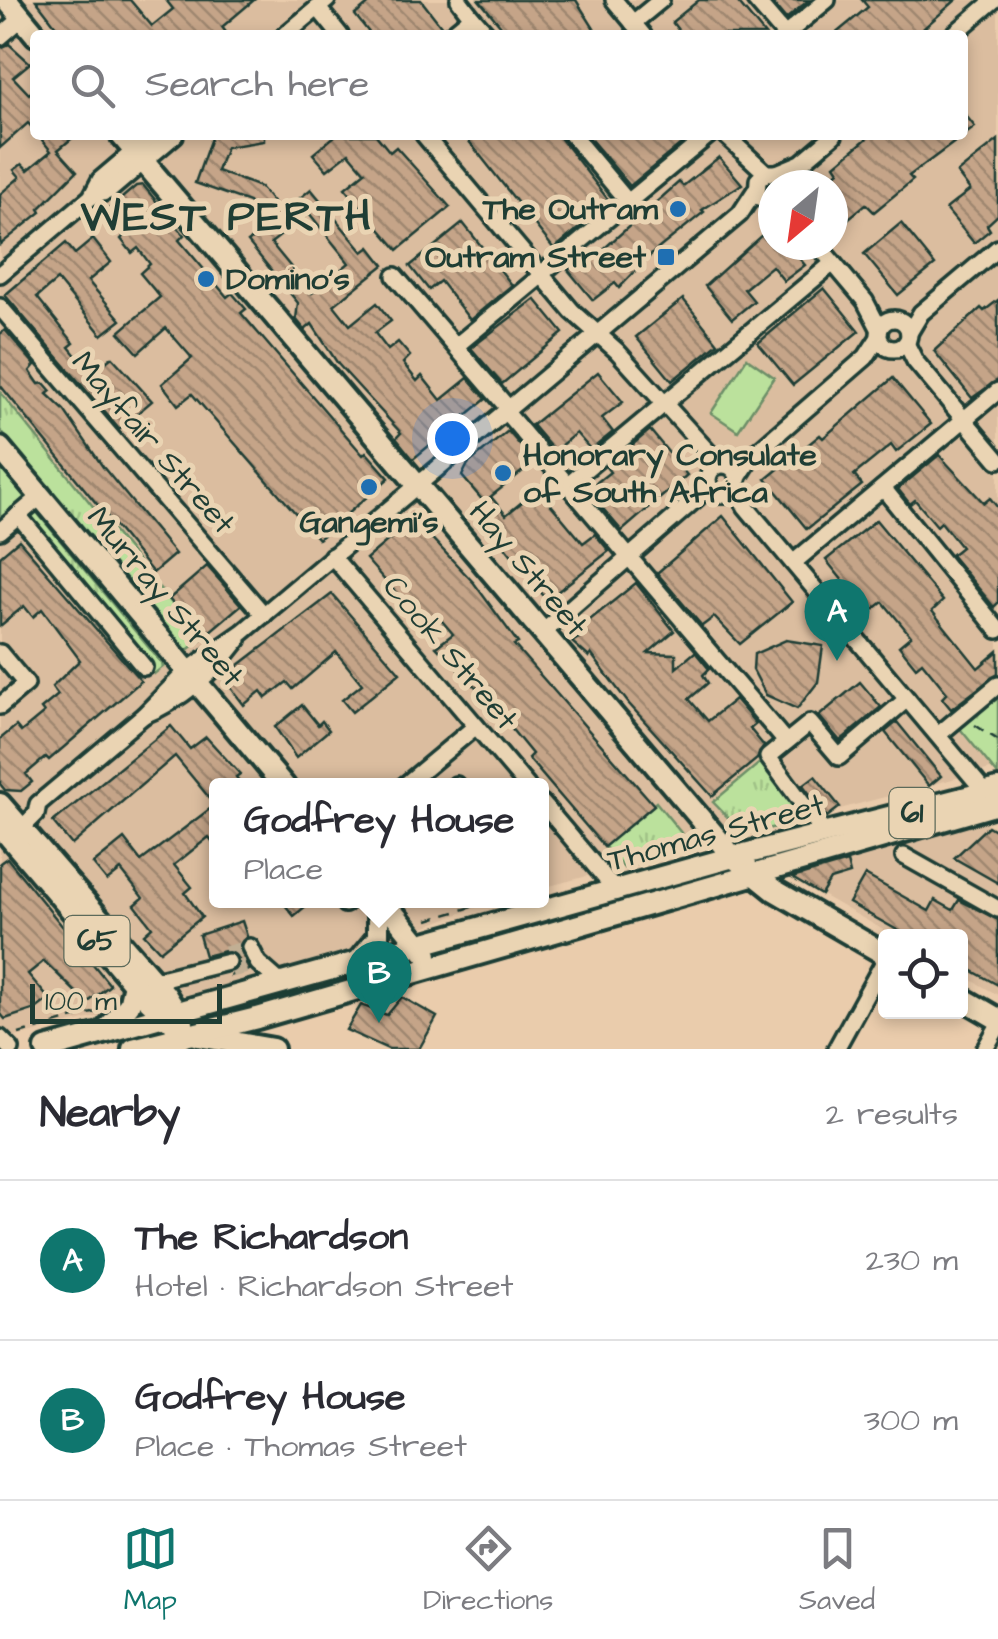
<!DOCTYPE html>
<html lang="en">
<head>
<meta charset="utf-8">
<style>
	:root { --surface:#fff; --page:#f7f7f7; --text:#2b2b33; --muted:#7c7c81; --line:#e1e1e2; --accent:#0f766e }
	body { margin:0; font-family:"Architects Daughter",sans-serif; background:var(--page); color:var(--text) }
	.controls { position:absolute; right:30px; bottom:30px; display:grid; overflow:hidden; border-radius:10px; box-shadow:0 5px 15px #0003 }
	.controls button { width:90px; height:90px; display:grid; place-items:center; padding:0; border:0; border-bottom:2px solid var(--line); background:var(--surface); color:var(--text); font:50px sans-serif }
	.compass { position:absolute; left:758px; top:170px; width:90px; height:90px; border-radius:50%; background:var(--surface); box-shadow:0 5px 15px #0003; rotate:209deg }
	.scale { position:absolute; left:30px; bottom:25px; width:192px; box-sizing:border-box; padding-left:10px; border:5px solid #1f3d34; border-top:0; font-size:28px; line-height:35px; white-space:nowrap; color:#1f3d34; -webkit-text-stroke:8px #ead4b3; paint-order:stroke }
	.you { position:absolute; left:452px; top:438px; width:35px; height:35px; margin:-25px; border:8px solid #fff; border-radius:50%; background:#1a73e8; box-shadow:0 0 0 15px #1a73e833 }
	.badge { display:grid; place-items:center; width:65px; height:65px; border-radius:50%; background:var(--accent); color:#fff; font-size:32px; font-weight:700 }
	.pin { position:absolute; translate:-50% -82px; filter:drop-shadow(0 2px 5px #0008) }
	.pin::after { content:''; position:absolute; top:52px; width:35px; height:30px; background:inherit; clip-path:polygon(0 0,100% 0,50% 100%) }
	.popup { position:absolute; left:209px; top:778px; width:340px; height:130px; box-sizing:border-box; display:grid; place-content:center; border-radius:10px; background:var(--surface); filter:drop-shadow(0 2px 8px #0005); font-size:32px; white-space:nowrap; color:var(--muted) }
	.popup b { font-size:38px; color:var(--text) }
	.popup::after { content:''; position:absolute; left:50%; top:100%; margin-left:-20px; border:20px solid transparent; border-top-color:var(--surface) }
	.list { margin:0; padding:0; list-style:none }
	h2 { display:flex; justify-content:space-between; align-items:center; height:130px; margin:0; padding:0 40px; font-size:42px }
	h2 small { font-size:32px; font-weight:400; color:var(--muted) }
	.list li { display:grid; grid-template-columns:65px 1fr auto; gap:30px; align-items:center; box-sizing:border-box; height:160px; padding:0 40px; border-top:2px solid var(--line) }
	.list b { display:block; font-size:38px; white-space:nowrap }
	.list p { margin:0; font-size:32px; white-space:nowrap; color:var(--muted) }
	.list em { font-size:32px; font-style:normal; color:var(--muted) }
	.icon { flex:none; width:55px; height:55px; fill:none; stroke:currentColor; stroke-width:2; stroke-linecap:round; stroke-linejoin:round }
	.map { position:relative; flex:none; width:998px; height:1049px; overflow:hidden }
	.search { position:absolute; background:var(--surface); box-shadow:0 5px 15px #0003; left:30px; right:30px; top:30px; height:110px; display:flex; align-items:center; gap:25px; box-sizing:border-box; padding:0 35px; border-radius:10px; color:var(--muted); font-size:38px }
	.sheet { height:450px; background:var(--surface) }
	nav { display:flex; justify-content:space-around; align-items:center; box-sizing:border-box; height:140px; border-top:2px solid var(--line); background:var(--surface); font-size:28px; color:var(--muted) }
	nav a { display:grid; justify-items:center; gap:5px }
	nav .on { color:var(--accent) }
	.map>svg:first-child { display:block }
</style>
</head>
<body>
<div class="map">
<svg width="998" height="1049" viewBox="0 0 998 1049">
	<defs>
		<pattern id="park-tufts" width="24" height="20" patternUnits="userSpaceOnUse" patternTransform="scale(2.5)"><rect width="24" height="20" fill="#bbe19c"/><path d="M3 7l-1-3M5 7V3M7 7l1-3M15 17l-1-3M17 17v-4M19 17l1-3" fill="none" stroke="#a0c287"/></pattern>
		<pattern id="building-back-hatch" width="6" height="6" patternUnits="userSpaceOnUse" patternTransform="scale(2.5)"><rect width="6" height="6" fill="#c5a488"/><path d="M-1 5l2 2M0 0l6 6M5-1l2 2" fill="none" stroke="#9f8770"/></pattern>
	</defs>
	<rect width="100%" height="100%" fill="#eaccac"/>
	<filter id="ink" filterUnits="userSpaceOnUse"><feTurbulence type="fractalNoise" baseFrequency=".01" numOctaves="2"/><feDisplacementMap in="SourceGraphic" scale="20" xChannelSelector="R" yChannelSelector="G"/><feConvolveMatrix kernelMatrix="1 2 1 2 8 2 1 2 1" color-interpolation-filters="sRGB"/></filter>
	<g filter="url(#ink)">
		<g fill="#dbbd9f" fill-rule="evenodd">
			<path d="M0,0h998v767l-456,121v-102h-326v114l277,1 -136,51 -357,89zM35,35h928v100h-928zM773,185h60v60h-60z"/>
			<path d="M984,822l14,8v165l-37,-21 -1,-38h-66l-98,-56v-5z"/>
		</g>
		<path fill="#bbe19c" stroke="#6d8f68" stroke-width="2.5" d="M747,358l27,19 -36,54 -27,-18z"/>
		<g fill="url(#park-tufts)" stroke="#6d8f68" stroke-width="2.5">
			<path d="M0,392l201,247 -16,13 -185,-222z"/>
			<path d="M5,462l29,34 -34,30v-59z"/>
			<path d="M34,509l130,157 -10,8 -129,-156z"/>
			<path d="M998,690v85l-41,-50z"/>
			<path d="M762,761l46,59 -64,14 -31,-32z"/>
			<path d="M656,802l30,37v9l-62,20 -20,-22z"/>
		</g>
		<g fill="url(#building-back-hatch)" stroke="#1f3d34" stroke-width="2.5" fill-rule="evenodd">
			<path d="M36,0h94l22,26 21,-17 -7,-9h88l-32,27 6,8h-165z"/>
			<path d="M373,0h48l21,27 -3,8h-68l-16,-20z"/>
			<path d="M479,0h97l22,35h-99l2,-9z"/>
			<path d="M699,0h37l29,35h-83l-10,-13z"/>
			<path d="M770,0h39l-23,19z"/>
			<path d="M862,0h94l-40,35h-82l34,-28z"/>
			<path d="M9,44l21,19 -17,14 16,17 6,-5v42l-7,-8 -28,25v-100z"/>
			<path d="M963,112l12,15 -66,49 4,4 -39,32 -8,-8 -23,19 -10,-12v-26h-11l17,-14 -4,-6 36,-30h92z"/>
			<path d="M38,135h38l-18,15 19,21 -38,38 2,3 -41,33v-51l20,-17 -6,-7 8,-6 6,6 23,-19z"/>
			<path d="M212,135h52v6l-38,6 -9,24 43,16 22,26 29,-24 52,63 7,-5 14,18 -50,40 16,20 27,-22 14,18 -16,12 13,17 10,-8 12,14 -7,7 14,18 5,-5 19,24 27,-22 18,21 -73,60 -17,-21 5,-5 -63,-69 -26,-40 -7,6 -9,-11 2,-16 -50,-61 20,-17 -19,-23 -54,-19zM309,213l40,50 -37,30 -41,-50z"/>
			<path d="M336,135h40l14,17 6,-5 54,60 -52,43 -53,-62 20,-16 -16,-19 -22,17 -14,-16z"/>
			<path d="M464,135h94l52,67 -56,47z"/>
			<path d="M587,135h97l3,4 -57,47z"/>
			<path d="M998,140v75l-11,10 3,5 -16,13 -28,-34 24,-19 -13,-17z"/>
			<path d="M719,157l23,27 -40,26 2,2 -51,41 -34,35 -4,-5 -22,17 -25,-30 16,-13 5,5 90,-80 4,4z"/>
			<path d="M143,185l41,50 -5,5 23,27 25,30 5,-4 14,16 -5,4 122,142 3,-3 23,26 -71,61 -126,-145 -14,11 -16,-21 30,-26 -26,-30 -28,25 -19,-21 41,-35 -20,-24 10,-9 -12,-16 -6,5 -11,-14 7,-8 -19,-22 27,-23z"/>
			<path d="M463,223l49,62 -42,35 -30,-39 -11,9 -19,-24z"/>
			<path d="M901,223l34,42 -37,30 -34,-41z"/>
			<path d="M773,225v20h15l17,20 -21,16 -12,-15 -28,23 10,12 -22,18 -27,-33z"/>
			<path d="M93,239l18,23 -23,19 33,39 -19,15 -45,-55 -20,17 37,46 -5,4 22,27 21,-17 40,44 -33,28 -114,-134 61,-52 9,11z"/>
			<path d="M824,288l35,43 -66,54 -35,-42z"/>
			<path d="M535,299l28,34 -61,51 -31,-36z"/>
			<path d="M683,299l35,44 -46,38 -36,-44z"/>
			<path d="M998,300v80l-26,18 -38,-47 47,-43 3,3z"/>
			<path d="M5,330l30,35 -5,6 9,13 5,-1 7,8 -4,3 17,16 39,57 72,87 -22,19 -153,-188v-51z"/>
			<path d="M598,372l25,30 -21,16 11,14 -22,18 -15,-17 -22,18 -22,-26z"/>
			<path d="M893,378l38,46 -35,28 -5,-7 -37,30 8,10 -55,44 -41,-50 54,-44 3,3z"/>
			<path d="M650,430l37,45 -65,56 -35,-41 23,-18 -4,-5z"/>
			<path d="M508,431l26,31 -50,40 -22,-26 6,-12z"/>
			<path d="M939,455l45,48 6,-5 8,10v95l-4,4 -43,-52 10,-8 -20,-25 -4,4 -22,-26 -5,4 -12,-15z"/>
			<path d="M538,489l45,54 12,-9 14,17 -62,49 -70,-89 15,-13 14,17z"/>
			<path d="M723,516l69,86 -52,42 -26,-27 -12,9 -45,-53z"/>
			<path d="M876,520l67,81 -11,10 46,57 20,-17v23l-47,35 -9,-11 5,-5 -25,-31 -6,5 -17,-21 12,-10 -28,-34 -14,11 -43,-53z"/>
			<path d="M405,526l17,2 52,55 44,60 -4,2 140,160 -50,42 -76,-89 4,-4 -50,-61 -46,-46 17,-13 -16,-19 -13,10 -58,-66z"/>
			<path d="M19,540l122,141 -92,79 -3,-3 -20,17 6,8 -11,9 -16,-1 -5,-6v-45l16,-13 5,6 23,-19 -3,-4 17,-14 -6,-8 28,-27 -38,-51 -9,8 -9,-11 -24,20v-70z"/>
			<path d="M207,566l34,39 -39,33 -33,-39z"/>
			<path d="M636,583l38,48 -26,22 28,1v14l19,-16 14,17 -6,6 5,8 -19,16 19,22 27,-22 21,25 -6,5 14,17 -7,13 -45,37 -83,-92 -38,-50 -2,3 -17,-15 10,-6 -6,-5z"/>
			<path d="M332,594l68,79 -48,39 -10,-12 20,-16 -26,-32 -43,37 -6,-7 -21,16 -5,-7 -17,14 -19,-25 1,-5z"/>
			<path d="M786,640l37,6 -5,36 -21,27 -31,-14 -13,-25 1,-16z"/>
			<path d="M860,682l21,25 -41,34 -21,-25z"/>
			<path d="M302,705l16,20 4,-4 7,9 -33,28 -21,-31z"/>
			<path d="M897,722l44,54 -12,10 -44,-54z"/>
			<path d="M171,726l19,23 16,-12 34,37 -4,3 7,9h-27v60l-7,-9 -35,28 18,22 -7,6 17,24 -42,34 -16,-17 8,-7 -17,-22 8,-7 -22,-28 -14,11 -14,-17 31,-25 17,22 74,-56 -22,-27 -18,-22 -103,89 -19,-23z"/>
			<path d="M815,776l25,31 -13,10 -24,-32z"/>
			<path d="M988,826l10,6v51l-44,-25z"/>
			<path d="M7,858l103,127 -23,18 -43,-42 -16,13 21,25 -13,10 -31,10 -5,-6v-150z"/>
			<path d="M847,862l3,12 -20,6 -9,15 -29,-17z"/>
			<path d="M865,875l64,36 6,-11 18,10 6,-10 39,20v65l-38,-21v-28h-52l-59,-33z"/>
			<path d="M281,900h32l-19,16z"/>
			<path d="M242,921l5,15 -8,11 10,23 -17,5 7,-11 -2,-9 -12,-4 -20,5 -6,-21z"/>
			<path d="M402,997l35,20 -18,32h-31l-42,-19 15,-25 26,10z"/>
		</g>
		<g fill="none" stroke-linecap="round" stroke-linejoin="round">
			<g stroke="#c1af94" stroke-width="15" stroke-dasharray="15 8" stroke-linecap="butt">
				<path d="M226,954l24,-7"/>
				<path d="M231,970l24,-6"/>
			</g>
			<g stroke="#1f3d34" stroke-width="22">
				<g id="minor">
					<path d="M614,0l29,35"/>
					<path d="M755,0l30,35"/>
					<path d="M318,8l22,27"/>
					<path d="M472,17l16,18"/>
					<path d="M633,23l28,-23"/>
					<path d="M285,35l42,-35"/>
					<path d="M450,35l22,-18 -13,-17"/>
					<path d="M785,35l42,-35"/>
					<path d="M953,35l41,-35"/>
					<path d="M0,37l22,-19"/>
					<path d="M424,135l148,176 45,40 103,114"/>
					<path d="M572,135l56,67"/>
					<path d="M725,135l41,38"/>
					<path d="M777,173l24,-10 33,-28"/>
					<path d="M91,197l18,-6 66,-56"/>
					<path d="M773,204l-16,-8 1,-16 8,-7h11l10,12"/>
					<path d="M818,245l47,56 14,27"/>
					<path d="M0,274l91,-77 9,-17 53,-45"/>
					<path d="M541,274l168,-139"/>
					<path d="M395,276l113,132"/>
					<path d="M0,307l264,308"/>
					<circle cx="894" cy="334" r="15"/>
					<path d="M909,333l12,-20 77,-65"/>
					<path d="M906,343l9,18 83,99"/>
					<path d="M456,346l86,-71"/>
					<path d="M505,411l281,331"/>
					<circle cx="723" cy="480" r="15"/>
					<path d="M738,478l14,-22 114,-99 13,-20"/>
					<path d="M568,484l265,-221"/>
					<path d="M883,488l115,142"/>
					<path d="M736,489l10,18 239,285"/>
					<path d="M18,515l126,152"/>
					<path d="M0,531l41,-35"/>
					<path d="M332,556l195,230"/>
					<path d="M793,563l205,-172"/>
					<path d="M543,632l154,-134 11,-16"/>
					<path d="M0,653l26,31 -26,22"/>
					<path d="M144,715c36,-14 71,-44 94,-75"/>
					<path d="M938,735l60,-50"/>
					<path d="M404,786l72,-60"/>
					<path d="M455,786l1,-1"/>
					<path d="M542,803l75,89"/>
					<path d="M21,829l15,-15 2,-10 106,-89 43,-44 56,-39 497,-418 15,-23"/>
					<path d="M825,834l-57,-77 42,-34 29,34 68,-58"/>
					<path d="M904,856l94,53"/>
					<path d="M343,900l2,4"/>
					<path d="M250,947l8,16 25,22"/>
					<path d="M152,981l76,-19"/>
					<path d="M0,1038l11,11"/>
					<path d="M836,1049l50,-91"/>
					<path d="M985,1049l13,-23"/>
				</g>
			</g>
			<g stroke="#1f3d34" stroke-width="28">
				<g id="major">
					<path d="M7,0l29,35"/>
					<path d="M121,135l612,722 41,33 112,65"/>
					<path d="M0,448l284,338"/>
					<path d="M0,804l165,190 18,29"/>
					<path d="M0,826l146,172 27,25"/>
					<path d="M383,900l44,55"/>
					<path d="M356,964l22,-27v-37"/>
					<path d="M960,997l38,22"/>
					<path d="M103,1033l26,-28 5,-21"/>
					<path d="M198,1036l75,13"/>
					<path d="M46,1049l687,-192 265,-68"/>
					<path d="M133,1049l124,-31 741,-214"/>
				</g>
			</g>
			<g stroke="#1f3d34" stroke-width="2.5" stroke-dasharray="10 8" stroke-linecap="butt">
				<path d="M975,725l23,15"/>
				<path d="M428,920l64,-19 2,4"/>
				<path d="M19,1034l84,-24"/>
			</g>
			<use href="#minor" stroke="#ead4b3" stroke-width="15"/>
			<use href="#major" stroke="#ead4b3" stroke-width="20"/>
		</g>
	</g>
	<g fill="#1f6fb2" stroke="#ead4b3" stroke-width="4">
		<circle cx="678" cy="209" r="10"/>
		<rect x="656" y="247" width="20" height="20" rx="5"/>
		<circle cx="206" cy="279" r="10"/>
		<circle cx="503" cy="473" r="10"/>
		<circle cx="369" cy="487" r="10"/>
	</g>
	<g text-anchor="middle" dominant-baseline="central" stroke-width="10" stroke-linejoin="round" paint-order="stroke">
		<g fill="#ead4b3" stroke="#5c6a5a" stroke-width="2.5">
			<rect x="889.5" y="788" width="45" height="50" rx="8"/>
			<rect x="64.5" y="916" width="65" height="50" rx="8"/>
		</g>
		<g font-size="30" font-weight="bold" fill="#1f3d34">
			<text x="912" y="813">61</text>
			<text x="97" y="941">65</text>
		</g>
		<g font-size="32" font-weight="bold" fill="#1f3d34" stroke="#ead4b3" text-anchor="end">
			<text x="658" y="209">The Outram</text>
			<text x="646" y="257">Outram Street</text>
			<text x="226" y="279" text-anchor="start">Domino's</text>
			<text x="523" y="455" text-anchor="start">Honorary Consulate<tspan x="523" dy="37">of South Africa</tspan></text>
			<text x="369" y="522" text-anchor="middle">Gangemi's</text>
		</g>
		<g font-size="32" fill="#1f3d34" stroke="#ead4b3">
			<text transform="translate(153 443) rotate(49)">Mayfair Street</text>
			<text transform="translate(528 569) rotate(50)">Hay Street</text>
			<text transform="translate(165 597) rotate(50)">Murray Street</text>
			<text transform="translate(450 653) rotate(50)">Cook Street</text>
			<text transform="translate(716 833) rotate(-15)">Thomas Street</text>
		</g>
		<g font-size="42" font-weight="bold" letter-spacing="2.5" fill="#1f3d34" stroke="#ead4b3">
			<text x="227" y="218">WEST PERTH</text>
		</g>
	</g>
</svg>
<div class="controls">
<button><svg class="icon" aria-label="locate" viewBox="0 0 24 24"><circle cx="12" cy="12" r="6"/><path d="M12 2v4M12 18v4M2 12h4M18 12h4"/></svg></button>
</div>
<svg class="compass" viewBox="-18 -18 36 36"><path d="M0-13l5 13h-10z" fill="#e53935"/><path d="M0 13l5-13h-10z" fill="#7c7c81"/></svg>
<div class="scale">100 m</div>
<div class="you"></div>
<div class="pin badge" style="left:837px;top:661px">A</div>
<div class="pin badge" style="left:379px;top:1023px">B</div>
<div class="popup"><b>Godfrey House</b>Place</div>
<div class="search"><svg class="icon" aria-label="search" viewBox="0 0 24 24"><circle cx="10" cy="10" r="6"/><path d="M15 15l6 6"/></svg>Search here</div>
</div>
<section class="sheet">
<h2>Nearby<small>2 results</small></h2>
<ul class="list">
<li><span class="badge">A</span><div><b>The Richardson</b><p>Hotel · Richardson Street</p></div><em>230 m</em></li>
<li><span class="badge">B</span><div><b>Godfrey House</b><p>Place · Thomas Street</p></div><em>300 m</em></li>
</ul>
</section>
<nav>
<a class="on"><svg class="icon" aria-label="map" viewBox="0 0 24 24"><path d="M3 6l6-2 6 2 6-2v14l-6 2-6-2-6 2zM9 4v14M15 6v14"/></svg>Map</a>
<a><svg class="icon" aria-label="directions" viewBox="0 0 24 24"><path d="M12 3l9 9-9 9-9-9zM9 14v-3h6M13 9l2 2-2 2"/></svg>Directions</a>
<a><svg class="icon" aria-label="saved" viewBox="0 0 24 24"><path d="M7 4h10v16l-5-4-5 4z"/></svg>Saved</a>
</nav>
</body>
</html>
